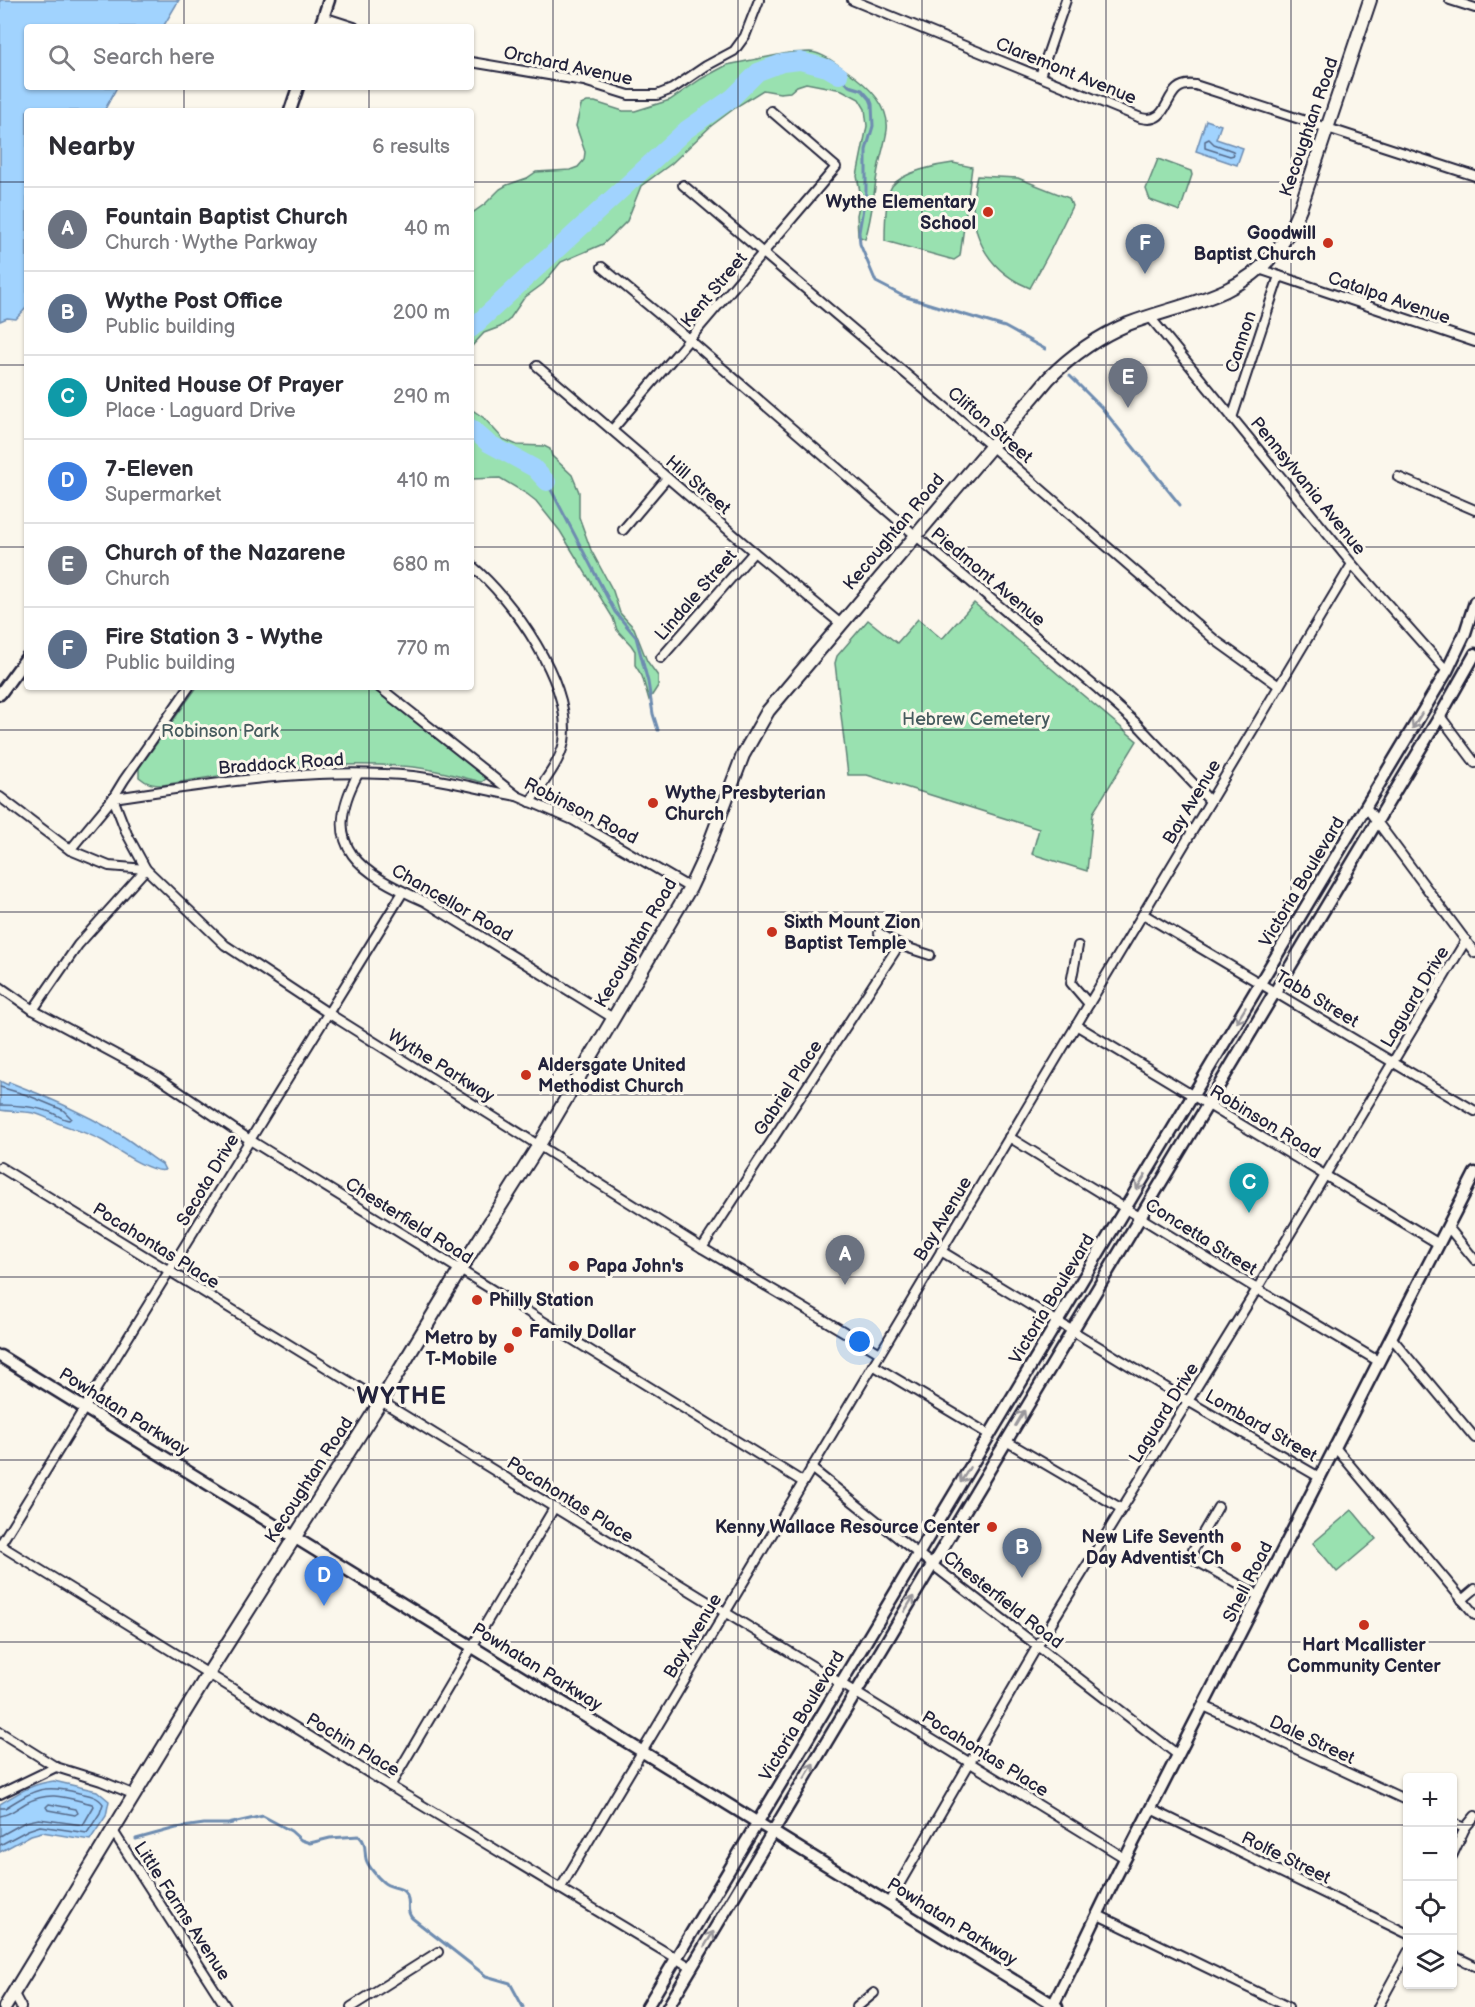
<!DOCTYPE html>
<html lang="en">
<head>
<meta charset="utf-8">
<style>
	:root { --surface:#fff; --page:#f2f2f3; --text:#2b2b33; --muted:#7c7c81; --line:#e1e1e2; --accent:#c8321e }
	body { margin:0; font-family:"Balsamiq Sans",sans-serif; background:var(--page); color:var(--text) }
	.controls { position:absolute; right:18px; bottom:18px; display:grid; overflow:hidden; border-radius:6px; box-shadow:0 2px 4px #0004 }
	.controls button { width:54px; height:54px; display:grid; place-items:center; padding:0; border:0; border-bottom:2px solid var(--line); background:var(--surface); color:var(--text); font:30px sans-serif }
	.you { position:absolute; left:860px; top:1342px; width:21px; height:21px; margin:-15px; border:4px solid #fff; border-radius:50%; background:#1a73e8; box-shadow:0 0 0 9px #1a73e833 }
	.badge { display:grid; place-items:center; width:39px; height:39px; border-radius:50%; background:var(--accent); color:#fff; font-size:20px; font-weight:700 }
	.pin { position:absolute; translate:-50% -50px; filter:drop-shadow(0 2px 3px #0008) }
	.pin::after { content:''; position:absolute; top:32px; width:21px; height:18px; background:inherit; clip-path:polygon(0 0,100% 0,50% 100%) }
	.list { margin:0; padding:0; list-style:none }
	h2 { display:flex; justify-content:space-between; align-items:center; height:78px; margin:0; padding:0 24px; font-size:26px }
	h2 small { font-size:20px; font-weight:400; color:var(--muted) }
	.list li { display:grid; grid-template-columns:39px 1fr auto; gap:18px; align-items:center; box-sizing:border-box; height:84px; padding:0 24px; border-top:2px solid var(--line) }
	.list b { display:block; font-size:22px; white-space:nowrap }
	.list p { margin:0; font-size:20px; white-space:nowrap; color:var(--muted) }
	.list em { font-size:20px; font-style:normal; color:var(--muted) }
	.icon { flex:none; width:33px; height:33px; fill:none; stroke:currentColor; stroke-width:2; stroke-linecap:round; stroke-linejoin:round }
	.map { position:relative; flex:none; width:1475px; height:2007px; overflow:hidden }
	.search { position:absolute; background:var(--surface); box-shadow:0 2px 4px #0004; left:24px; top:24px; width:450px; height:66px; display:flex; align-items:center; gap:15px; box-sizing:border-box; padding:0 21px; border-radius:6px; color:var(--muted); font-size:22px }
	.panel { position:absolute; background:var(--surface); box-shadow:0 2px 4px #0004; left:24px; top:108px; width:450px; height:582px; border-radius:6px }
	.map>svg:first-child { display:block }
</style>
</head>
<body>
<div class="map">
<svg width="1475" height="2007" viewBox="0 0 1475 2007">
	<rect width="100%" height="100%" fill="#fbf7ec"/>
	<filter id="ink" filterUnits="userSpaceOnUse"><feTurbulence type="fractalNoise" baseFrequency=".0167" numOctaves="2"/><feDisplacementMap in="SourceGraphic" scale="12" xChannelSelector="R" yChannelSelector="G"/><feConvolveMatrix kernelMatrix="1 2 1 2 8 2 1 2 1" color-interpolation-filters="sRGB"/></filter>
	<g filter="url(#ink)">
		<g fill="#99e1b0" stroke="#5e8276" stroke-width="1.5">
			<path d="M810,52c13,1 27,12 37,19 19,13 43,33 40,59 -2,15 -8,30 -10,45 -4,22 -5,43 -12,64l-7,-3 -1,-21 4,-18 -4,-21 10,-50 -2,-17 -6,-10 -17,-9 -36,-7 -9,3 -7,6 -10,1 -17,-3 -24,15 -28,21 -40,38 -30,22 -14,35 -12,12 -12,11 -42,18 -18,22 -19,14 -15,22 -9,7 -16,6 -13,14v-133l14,-10 15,-15 7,-4 20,-7 9,-6 34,-2 8,-3 6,-7 1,-8 -9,-26 5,-21 6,-3h8l28,9h12l35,-11 31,-21 26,-14 61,-12z"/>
			<path d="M1158,159l33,12 1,4 -12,36 -30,-11 -4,-11z"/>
			<path d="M953,163l19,4 -12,89 -6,4 -69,-19c0,-13 0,-44 7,-55 11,-14 44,-21 61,-23z"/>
			<path d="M977,176l41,2 51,20 3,8 -23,47 -19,35c-49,-20 -65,-64 -53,-112z"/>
			<path d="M471,409l13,9 19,21 14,6 27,1 6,3 2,7 20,19 7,17v25l12,33 22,41 7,22 14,15 13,33 11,15v10l-9,14 -7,-24 -7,-11v-14l-4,-6 -14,-15 -4,-12 -53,-87 -24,-30 -9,-7 -27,-16 -29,1z"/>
			<path d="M974,603l163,138 -44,72 -6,58 -55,-17 7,-25 -172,-54h-19l-13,-112 2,-7 31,-36 29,23 21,-24 24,20z"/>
			<path d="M197,687h174l116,91 -5,4c-26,-6 -54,-15 -81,-16 -80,-5 -160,5 -238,19 -10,0 -16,-1 -24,-8v-9z"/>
			<path d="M1352,1510l24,29 -39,33 -24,-29z"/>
		</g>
		<g fill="#a1d3fe" stroke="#6e8cb0" stroke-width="1.5">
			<path d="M0,0h179l-16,27h-136v60h90l-13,24h-77v196l-11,12 -9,-1 -7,3z"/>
			<path d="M1206,120l15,5 -5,14 27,9 -6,17 -41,-14z"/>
			<path d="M0,1081l8,4 1,-3c37,14 72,30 107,50 16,9 30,22 46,32l3,6c-14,4 -49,-21 -62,-29 -13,-7 -26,-11 -40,-16 -10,-3 -19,-10 -30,-12 -11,-2 -22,-1 -33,-3z"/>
			<path d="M54,1781l43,10 12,10 -3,15 -16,24 -48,-8 -11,3 -31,17v-48c18,-11 33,-21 54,-23z"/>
		</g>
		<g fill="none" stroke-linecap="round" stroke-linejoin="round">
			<g stroke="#556989" stroke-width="1.5">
				<path d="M1209,139l5,5 19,7 1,4 -4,1 -25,-8v-7z"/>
				<path d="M0,1087l27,8 36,15 8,8 -2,2c-8,-1 -14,-7 -22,-9 -15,-5 -31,-6 -47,-6"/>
				<path d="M49,1804l27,5 2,4 -3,2 -27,-5 -2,-3z"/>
				<path d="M0,1808h5c31,-19 38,-24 74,-15 9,2 19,3 24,11l-3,9 -13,20 -47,-7 -12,4 -28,15"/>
				<path d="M0,1816c10,-1 17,-8 26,-13 25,-13 41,-5 66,1l2,2 -11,19 -44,-6 -14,3 -25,14"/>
			</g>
			<g stroke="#6e8cb0" stroke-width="3">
				<path d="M839,75l10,11 13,4 8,9 2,5 1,22 -7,24v41l-7,41 1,12 16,38 27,14 102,31 40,22"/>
				<path d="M1070,376l31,31 79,98"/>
				<path d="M547,482l68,130 21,25 12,45 5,32 5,16"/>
				<path d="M136,1839l40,-11 28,-4h24l35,-8 28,15 10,9 9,3 20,-5 29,-2c8,7 5,14 7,23 2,7 11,18 17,23 7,7 20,3 24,14 4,8 -2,14 5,22l74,58 24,7 13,24"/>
			</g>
			<g stroke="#a1d3fe" stroke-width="18">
				<path d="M471,329l215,-199 46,-32 26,-26 24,-9 18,-2 27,7 12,7"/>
				<path d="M471,428l17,15 46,25 13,14"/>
			</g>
			<g stroke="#22223b" stroke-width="12">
				<g id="street">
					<path d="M852,0l289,118c33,8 20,-38 54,-33l280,91"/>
					<path d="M1450,0l25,8"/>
					<path d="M323,17l31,10"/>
					<path d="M471,62l113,19 45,14h28l15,-6 34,-23 28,-15 11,-15 14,-36"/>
					<path d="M1040,76l26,-76"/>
					<path d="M683,185l308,261 224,194 64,46"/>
					<path d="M602,267l88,73 225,195 183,154 38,34 74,78"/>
					<path d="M1259,269l216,73"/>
					<path d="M1150,317l202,247 95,107"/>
					<path d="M537,366l217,186 87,72"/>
					<path d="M1232,418l47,-142"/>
					<path d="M612,430l224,-263 -65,-56"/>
					<path d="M1398,477l77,33"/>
					<path d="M623,530l44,-52"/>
					<path d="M471,565c42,35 102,119 93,177 -4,21 -22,42 -34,60"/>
					<path d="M661,658l93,-106"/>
					<path d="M379,687l138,109 56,24 117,68"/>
					<path d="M1440,716l35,47"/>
					<path d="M358,774c-40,74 3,99 66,127l189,117"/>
					<path d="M0,797l70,53 39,16 37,3 79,76 103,68 374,235 178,105"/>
					<path d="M1366,807l109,146"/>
					<path d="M70,850l43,-52c100,-14 200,-32 300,-22 35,4 70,14 104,20"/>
					<path d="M1143,914l332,197"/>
					<path d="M879,933l20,12 31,10"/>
					<path d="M1078,946l-7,37 18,21"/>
					<path d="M0,987l33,23 123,66 94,64 553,342"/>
					<path d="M33,1010l45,-65 68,-76 -19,-35 -14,-36 11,-18 65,-93"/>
					<path d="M1076,1025l363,219"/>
					<path d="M1009,1137l248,152 121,72"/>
					<path d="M0,1167l1125,691"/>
					<path d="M1448,1227l27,33"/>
					<path d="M702,1248l197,-303"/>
					<path d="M941,1251l247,150 131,76"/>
					<path d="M1391,1337l84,101"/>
					<path d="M873,1365l117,70"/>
					<path d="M1006,1441l116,68"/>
					<path d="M1334,1446l141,169"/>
					<path d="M811,1468l96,77 271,210"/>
					<path d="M1218,1507l-25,43v9l66,37"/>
					<path d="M0,1545l390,241 302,182"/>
					<path d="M0,1545l403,-653"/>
					<path d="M1462,1600l13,-11"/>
					<path d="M1204,1706l204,95"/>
					<path d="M0,1732l56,35 45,14 34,14"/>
					<path d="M390,1786l164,-278"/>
					<path d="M0,1794l56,-27"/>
					<path d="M1151,1809l257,125"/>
					<path d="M1452,1823l13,5"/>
					<path d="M113,1831l113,176"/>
					<path d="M1452,1856l13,-28 10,-12"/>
					<path d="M560,1889l792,-1325"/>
					<path d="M889,1902l149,-257 219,-356 209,-349"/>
					<path d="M1098,1915l190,92"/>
					<path d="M1452,1955l23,11"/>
					<path d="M14,1994l7,13"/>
					<path d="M351,2007l87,-55"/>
					<path d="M857,2007l17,-14"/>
					<path d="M1378,2007l30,-55"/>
				</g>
			</g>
			<g stroke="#22223b" stroke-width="15">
				<g id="secondary">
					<path d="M320,27l9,-27"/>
					<path d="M290,111l8,-24"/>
					<path d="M0,694l27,-37"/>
					<path d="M0,1356l1057,651"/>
					<path d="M647,2007l800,-1336 18,-38 10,-31"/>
					<path d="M668,2007l772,-1291 35,-62"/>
					<path d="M1052,2007c26,-50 49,-102 75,-152 116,-227 232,-455 348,-682"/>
				</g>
			</g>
			<g stroke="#22223b" stroke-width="16">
				<path id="primary" d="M5,2007l203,-333 173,-273 79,-131 79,-125 151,-257 14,-30 39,-103 25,-44 281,-333c23,-23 48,-41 79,-54 52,-20 108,-25 146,-70 12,-14 20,-31 27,-48l69,-206"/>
			</g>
			<use href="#street" stroke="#fbf7ec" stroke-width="8"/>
			<use href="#secondary" stroke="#fbf7ec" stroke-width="10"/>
			<use href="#primary" stroke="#fbf7ec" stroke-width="12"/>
		</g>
		<defs><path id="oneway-shaft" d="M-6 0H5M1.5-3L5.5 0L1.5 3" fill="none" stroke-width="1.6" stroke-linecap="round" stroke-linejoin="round" transform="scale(1.5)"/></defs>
		<g stroke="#99979c">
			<use href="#oneway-shaft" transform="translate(1417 721) rotate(121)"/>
			<use href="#oneway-shaft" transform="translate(1241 1015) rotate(121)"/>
			<use href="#oneway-shaft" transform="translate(1141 1182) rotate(121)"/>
			<use href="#oneway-shaft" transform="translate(1020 1418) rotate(-59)"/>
			<use href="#oneway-shaft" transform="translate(965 1475) rotate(121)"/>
			<use href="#oneway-shaft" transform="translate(909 1604) rotate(-59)"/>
			<use href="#oneway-shaft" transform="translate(809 1771) rotate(-59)"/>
			<use href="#oneway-shaft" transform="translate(709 1939) rotate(-59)"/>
		</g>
	</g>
	<path fill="none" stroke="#22223b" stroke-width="1.5" stroke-opacity="0.55" d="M184,0v27M369,0v27M553,0v2007M738,0v2007M922,0v2007M1106,0v2007M1291,0v2007M184,87v24M369,87v24M0,182h27M471,182h1004M0,365h27M471,365h1004M0,547h27M471,547h1004M184,687v1320M369,687v1320M0,730h1475M0,912h1475M0,1095h1475M0,1277h1475M0,1460h1475M0,1642h1475M0,1825h1408M1452,1825h23"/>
	<g fill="#c8321e" stroke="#fbf7ec" stroke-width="2">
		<circle cx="988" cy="212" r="6"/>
		<circle cx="1328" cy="243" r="6"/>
		<circle cx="653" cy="803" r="6"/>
		<circle cx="772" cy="932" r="6"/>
		<circle cx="526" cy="1075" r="6"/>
		<circle cx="574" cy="1266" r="6"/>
		<circle cx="477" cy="1300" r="6"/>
		<circle cx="517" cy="1332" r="6"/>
		<circle cx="509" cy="1348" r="6"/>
		<circle cx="992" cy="1527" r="6"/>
		<circle cx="1236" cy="1547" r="6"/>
		<circle cx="1364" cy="1625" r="6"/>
	</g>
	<g text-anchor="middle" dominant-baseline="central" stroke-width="6" stroke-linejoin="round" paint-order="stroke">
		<g font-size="18" fill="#22223b" stroke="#fbf7ec">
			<text transform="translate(568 66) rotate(12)">Orchard Avenue</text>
			<text transform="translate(1066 71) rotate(22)">Claremont Avenue</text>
			<text transform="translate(1309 127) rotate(-71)">Kecoughtan Road</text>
			<text transform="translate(714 290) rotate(-50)">Kent Street</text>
			<text transform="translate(1389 298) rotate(19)">Catalpa Avenue</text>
			<text transform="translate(1241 342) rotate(-72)">Cannon</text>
			<text transform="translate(990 425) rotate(41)">Clifton Street</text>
			<text transform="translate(698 485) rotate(41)">Hill Street</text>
			<text transform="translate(1308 486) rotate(51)">Pennsylvania Avenue</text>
			<text transform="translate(894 532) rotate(-50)">Kecoughtan Road</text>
			<text transform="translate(988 577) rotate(40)">Piedmont Avenue</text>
			<text transform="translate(696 595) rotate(-49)">Lindale Street</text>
			<text transform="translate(281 764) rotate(-4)">Braddock Road</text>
			<text transform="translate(1192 802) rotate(-59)">Bay Avenue</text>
			<text transform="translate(581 811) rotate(27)">Robinson Road</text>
			<text transform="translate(1302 882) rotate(-59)">Victoria Boulevard</text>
			<text transform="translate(452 903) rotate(30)">Chancellor Road</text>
			<text transform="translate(636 943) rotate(-60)">Kecoughtan Road</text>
			<text transform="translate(1415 997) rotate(-59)">Laguard Drive</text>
			<text transform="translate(1317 999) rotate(31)">Tabb Street</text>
			<text transform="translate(441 1066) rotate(32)">Wythe Parkway</text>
			<text transform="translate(788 1088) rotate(-57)">Gabriel Place</text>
			<text transform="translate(1265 1122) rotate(31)">Robinson Road</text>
			<text transform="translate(208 1180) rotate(-59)">Secota Drive</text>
			<text transform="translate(943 1219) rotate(-59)">Bay Avenue</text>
			<text transform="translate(409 1221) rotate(32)">Chesterfield Road</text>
			<text transform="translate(1201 1237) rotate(32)">Concetta Street</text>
			<text transform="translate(156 1246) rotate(32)">Pocahontas Place</text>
			<text transform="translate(1052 1299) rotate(-59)">Victoria Boulevard</text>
			<text transform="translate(124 1412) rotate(32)">Powhatan Parkway</text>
			<text transform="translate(1164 1413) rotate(-58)">Laguard Drive</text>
			<text transform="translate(1261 1426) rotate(30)">Lombard Street</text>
			<text transform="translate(309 1480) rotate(-57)">Kecoughtan Road</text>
			<text transform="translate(570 1500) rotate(32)">Pocahontas Place</text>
			<text transform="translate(1248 1582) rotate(-63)">Shell Road</text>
			<text transform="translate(1003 1600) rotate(38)">Chesterfield Road</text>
			<text transform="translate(693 1636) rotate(-59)">Bay Avenue</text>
			<text transform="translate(537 1667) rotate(32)">Powhatan Parkway</text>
			<text transform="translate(802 1716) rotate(-59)">Victoria Boulevard</text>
			<text transform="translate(1312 1740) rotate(25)">Dale Street</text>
			<text transform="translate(353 1745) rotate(31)">Pochin Place</text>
			<text transform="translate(985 1754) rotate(32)">Pocahontas Place</text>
			<text transform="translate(1286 1858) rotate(26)">Rolfe Street</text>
			<text transform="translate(182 1911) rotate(57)">Little Farms Avenue</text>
			<text transform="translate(952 1922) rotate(32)">Powhatan Parkway</text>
		</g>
		<g font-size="18" font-weight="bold" fill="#22223b" stroke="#fbf7ec" text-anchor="start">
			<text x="976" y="202" text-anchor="end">Wythe Elementary<tspan x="976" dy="21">School</tspan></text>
			<text x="1316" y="233" text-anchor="end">Goodwill<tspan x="1316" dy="21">Baptist Church</tspan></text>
			<text x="665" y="793">Wythe Presbyterian<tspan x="665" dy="21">Church</tspan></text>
			<text x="784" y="922">Sixth Mount Zion<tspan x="784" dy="21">Baptist Temple</tspan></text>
			<text x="538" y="1065">Aldersgate United<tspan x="538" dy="21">Methodist Church</tspan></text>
			<text x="586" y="1266">Papa John's</text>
			<text x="489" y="1300">Philly Station</text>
			<text x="529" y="1332">Family Dollar</text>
			<text x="497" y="1338" text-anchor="end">Metro by<tspan x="497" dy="21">T-Mobile</tspan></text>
			<text x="980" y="1527" text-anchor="end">Kenny Wallace Resource Center</text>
			<text x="1224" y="1537" text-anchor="end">New Life Seventh<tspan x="1224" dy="21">Day Adventist Ch</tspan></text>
			<text x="1364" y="1645" text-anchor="middle">Hart Mcallister<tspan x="1364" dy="21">Community Center</tspan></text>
		</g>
		<g font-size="18" fill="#465b5e" stroke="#fbf7ec">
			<text x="976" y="719">Hebrew Cemetery</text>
			<text x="220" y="731">Robinson Park</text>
		</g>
		<g font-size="24" font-weight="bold" letter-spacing="1.5" fill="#22223b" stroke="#fbf7ec">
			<text x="402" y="1396">WYTHE</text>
		</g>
	</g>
</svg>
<div class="controls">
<button>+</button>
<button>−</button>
<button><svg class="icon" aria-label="locate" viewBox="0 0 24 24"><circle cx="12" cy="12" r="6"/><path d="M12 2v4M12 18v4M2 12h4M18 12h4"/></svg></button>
<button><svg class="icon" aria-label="layers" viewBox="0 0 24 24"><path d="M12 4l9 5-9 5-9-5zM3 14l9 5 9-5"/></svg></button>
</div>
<div class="you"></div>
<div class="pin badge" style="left:845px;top:1285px;background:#6b7280">A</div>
<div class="pin badge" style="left:1022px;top:1578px;background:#5c6f8a">B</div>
<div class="pin badge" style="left:1249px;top:1213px;background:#0f9aa8">C</div>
<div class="pin badge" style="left:324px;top:1606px;background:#3f7fe0">D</div>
<div class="pin badge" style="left:1128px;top:408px;background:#6b7280">E</div>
<div class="pin badge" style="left:1145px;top:274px;background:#5c6f8a">F</div>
<div class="search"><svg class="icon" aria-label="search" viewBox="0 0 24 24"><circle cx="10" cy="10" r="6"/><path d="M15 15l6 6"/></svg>Search here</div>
<section class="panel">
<h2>Nearby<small>6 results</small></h2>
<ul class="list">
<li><span class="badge" style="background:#6b7280">A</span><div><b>Fountain Baptist Church</b><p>Church · Wythe Parkway</p></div><em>40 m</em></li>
<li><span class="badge" style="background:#5c6f8a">B</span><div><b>Wythe Post Office</b><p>Public building</p></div><em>200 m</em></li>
<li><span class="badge" style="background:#0f9aa8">C</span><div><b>United House Of Prayer</b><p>Place · Laguard Drive</p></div><em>290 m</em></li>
<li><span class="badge" style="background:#3f7fe0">D</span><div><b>7-Eleven</b><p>Supermarket</p></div><em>410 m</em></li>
<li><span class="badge" style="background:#6b7280">E</span><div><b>Church of the Nazarene</b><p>Church</p></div><em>680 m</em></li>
<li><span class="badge" style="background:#5c6f8a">F</span><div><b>Fire Station 3 - Wythe</b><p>Public building</p></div><em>770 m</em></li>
</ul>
</section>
</div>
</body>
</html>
